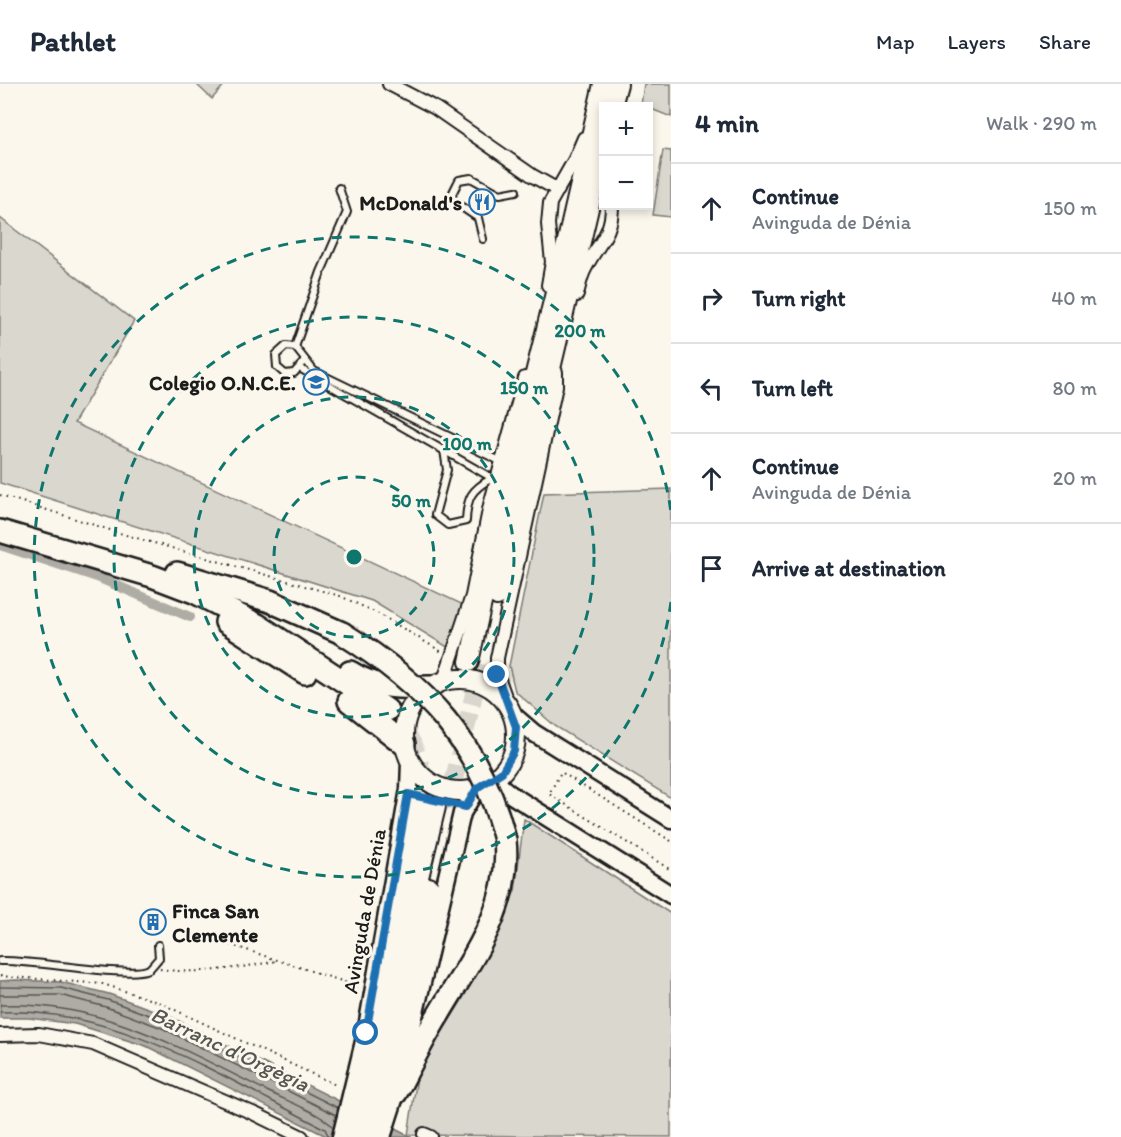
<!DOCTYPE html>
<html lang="en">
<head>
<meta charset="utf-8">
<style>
	:root { --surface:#fff; --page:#f6f6f7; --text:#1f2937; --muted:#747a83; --line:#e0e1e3 }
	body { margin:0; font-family:Itim,sans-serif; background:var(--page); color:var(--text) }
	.controls { position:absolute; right:18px; top:18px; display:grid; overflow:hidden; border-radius:0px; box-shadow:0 3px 9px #0003 }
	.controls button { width:54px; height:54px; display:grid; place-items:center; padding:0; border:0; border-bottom:2px solid var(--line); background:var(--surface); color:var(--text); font:30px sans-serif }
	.stop { position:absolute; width:18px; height:18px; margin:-14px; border:4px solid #1f6fb2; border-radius:50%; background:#fff }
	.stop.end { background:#1f6fb2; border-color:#fff; box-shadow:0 2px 6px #0008 }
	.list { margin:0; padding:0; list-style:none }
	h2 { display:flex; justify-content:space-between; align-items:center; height:78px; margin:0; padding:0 24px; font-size:26px }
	h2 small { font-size:20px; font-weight:400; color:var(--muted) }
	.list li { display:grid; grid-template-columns:39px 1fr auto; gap:18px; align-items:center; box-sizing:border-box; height:90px; padding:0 24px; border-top:2px solid var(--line) }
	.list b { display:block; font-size:22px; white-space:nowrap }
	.list p { margin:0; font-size:20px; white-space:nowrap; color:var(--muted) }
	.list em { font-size:20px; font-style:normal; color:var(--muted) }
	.icon { flex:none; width:33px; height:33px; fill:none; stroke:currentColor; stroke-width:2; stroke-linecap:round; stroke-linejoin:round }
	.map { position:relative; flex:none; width:671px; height:1053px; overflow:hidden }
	header { display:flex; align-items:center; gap:36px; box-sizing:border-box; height:84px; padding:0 30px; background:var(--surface); border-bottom:2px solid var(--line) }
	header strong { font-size:28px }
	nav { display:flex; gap:33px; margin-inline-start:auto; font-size:21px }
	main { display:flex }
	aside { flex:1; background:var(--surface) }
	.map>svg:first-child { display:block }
</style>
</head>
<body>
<header>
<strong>Pathlet</strong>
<nav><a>Map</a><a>Layers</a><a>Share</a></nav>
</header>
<main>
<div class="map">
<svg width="671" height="1053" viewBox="0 0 671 1053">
	<rect width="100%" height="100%" fill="#fbf7ec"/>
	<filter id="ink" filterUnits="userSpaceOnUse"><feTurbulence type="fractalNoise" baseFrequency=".0167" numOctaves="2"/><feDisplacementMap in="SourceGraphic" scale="12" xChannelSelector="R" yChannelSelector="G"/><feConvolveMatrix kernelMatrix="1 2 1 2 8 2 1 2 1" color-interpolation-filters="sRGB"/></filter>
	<g filter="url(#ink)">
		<g fill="#dad7ce" stroke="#7b7a75" stroke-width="1.5">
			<path d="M196,0h29l-13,15z"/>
			<path d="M644,0h27v33l-30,-12z"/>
			<path d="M663,66l8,1v66l-18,-2z"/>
			<path d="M0,134l134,103 -60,102 394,184 -19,41 -77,-47 -372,-118z"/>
			<path d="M671,405v309l-116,-72 -40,-35 -6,-25 35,-173z"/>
			<path d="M524,735l147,95v223l-263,-2 10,-64 43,-69 54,-111z"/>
		</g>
		<path fill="#afaca5" stroke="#74726e" stroke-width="1.5" d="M15,896l46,2 48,12 58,21 244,122h-83l-182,-91 -71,-22 -46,-6h-29v-37z"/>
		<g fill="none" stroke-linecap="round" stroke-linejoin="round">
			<g stroke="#575653" stroke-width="1.5">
				<path d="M0,903l61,1 47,12 57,21 173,87"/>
				<path d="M0,911h60l46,12 56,21 174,87"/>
				<path d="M0,921c101,-4 178,42 265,85 19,10 54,22 68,37"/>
				<path d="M0,928c117,-5 224,66 325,117l4,8"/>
			</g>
			<path stroke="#afaca5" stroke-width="10" d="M0,461l97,32 93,40"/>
			<path stroke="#dad6cd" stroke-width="18" stroke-dasharray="18 9" stroke-linecap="butt" d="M447,725l34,-145"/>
			<path stroke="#dad6cd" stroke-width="21" stroke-dasharray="21 10" stroke-linecap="butt" d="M387,626c24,27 39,54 32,91"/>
			<g stroke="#1c1c1c" stroke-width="10">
				<g id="lane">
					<path d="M483,155l-5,-21 -25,-17 -1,-7 7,-14 12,-2 29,16 16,-3"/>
					<path d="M295,263l26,-75 26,-60 -8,-24"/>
					<path d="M305,277l-11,12 -9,1 -8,-7 -1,-12 10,-9 9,1 19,24 188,91"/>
					<path d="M301,285l191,109 4,6"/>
					<path d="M444,366l3,20 -12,45 13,10 18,-4c1,-24 5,-31 26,-43"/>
					<path d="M0,877c31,-2 131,18 149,8 3,-2 7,-8 10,-11l-1,-13"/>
				</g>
			</g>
			<g stroke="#1c1c1c" stroke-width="16">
				<g id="street">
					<path d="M389,0l46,24 98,68 25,14"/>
					<path d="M548,201l4,-23 -4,-38 2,-21 25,-44 9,-21"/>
					<path d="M577,211c2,-9 4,-20 9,-28 12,-24 26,-32 26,-61"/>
					<path d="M444,596l28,-84 18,-91 35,-127"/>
					<path d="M508,621l-11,-31v-16l59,-272v-14"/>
					<path d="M0,951l39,-1 54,10 162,70 47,23"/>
					<path d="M424,1050l7,3"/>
				</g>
			</g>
			<g stroke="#1c1c1c" stroke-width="21">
				<g id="secondary">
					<path d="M513,631l21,18 137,86"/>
					<path d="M493,696l17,14 161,101"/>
					<path d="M341,1053l25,-104 43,-244 1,-27"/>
					<path d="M382,1053l14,-44 66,-280 15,-25"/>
				</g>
			</g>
			<g stroke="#1c1c1c" stroke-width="22">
				<g id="primary">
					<path d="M612,22l6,-22"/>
					<path d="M497,512l107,-451"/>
					<path d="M469,578l43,-196 43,-173 48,-209"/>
					<circle cx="460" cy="651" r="56"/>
					<path d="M391,909l45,-186"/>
					<path d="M355,1053l29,-115"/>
					<path d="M371,1053l58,-250"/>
				</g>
			</g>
			<g stroke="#1c1c1c" stroke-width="26">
				<g id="highway">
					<path d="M0,447l152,45 42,16 64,33 129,85"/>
					<path d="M177,489l93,28 72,32"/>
					<path d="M226,538l79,51"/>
					<path d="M350,588c26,17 50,16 80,15"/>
					<path d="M349,617l55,43"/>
					<path d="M381,952l4,-62 34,-173"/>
					<path d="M396,1009c14,-27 28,-55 44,-81 32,-54 72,-106 65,-172"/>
				</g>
			</g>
			<g stroke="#1c1c1c" stroke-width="2" stroke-dasharray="1.5 4.5" stroke-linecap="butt">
				<path d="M0,411l126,40 214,61 39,18 63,38"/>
				<path d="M671,757l-110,-69 -12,22 122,76"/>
				<path d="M179,844l181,59"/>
				<path d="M160,885c39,6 78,-1 117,-8"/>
				<path d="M0,892l103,8 55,18 180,84"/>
			</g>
			<use href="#lane" stroke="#fbf7ec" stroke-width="6"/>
			<use href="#street" stroke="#fbf7ec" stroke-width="12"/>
			<use href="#secondary" stroke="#fbf7ec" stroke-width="16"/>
			<use href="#primary" stroke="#fbf7ec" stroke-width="18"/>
			<use href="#highway" stroke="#fbf7ec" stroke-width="21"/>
			<g stroke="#1c1c1c" stroke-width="26" stroke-linecap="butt">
				<path id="highway-bridge" d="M342,549c83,52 139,110 163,207"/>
			</g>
			<use href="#highway-bridge" stroke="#fbf7ec" stroke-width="21"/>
		</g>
	</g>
	<g fill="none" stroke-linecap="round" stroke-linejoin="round" filter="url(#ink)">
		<path stroke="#1f6fb2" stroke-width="8" d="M366,949l42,-239 58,13 11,-19 25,-16 12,-21 2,-24 -19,-52"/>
	</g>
	<g fill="none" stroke="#0f766e" stroke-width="3" stroke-dasharray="10 8">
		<circle cx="354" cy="473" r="80"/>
		<circle cx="354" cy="473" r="160"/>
		<circle cx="354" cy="473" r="240"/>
		<path d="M671 518A320 320 0 1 1 671 428"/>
	</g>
	<defs>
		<g id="restaurant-ring" transform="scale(1.35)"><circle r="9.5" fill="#fbf7ec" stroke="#1f6fb2" stroke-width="1.5"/><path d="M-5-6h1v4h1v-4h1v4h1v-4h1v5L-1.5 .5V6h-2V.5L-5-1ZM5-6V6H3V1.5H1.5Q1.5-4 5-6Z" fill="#1f6fb2"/></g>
		<g id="school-ring" transform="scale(1.35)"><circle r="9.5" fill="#fbf7ec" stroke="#1f6fb2" stroke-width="1.5"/><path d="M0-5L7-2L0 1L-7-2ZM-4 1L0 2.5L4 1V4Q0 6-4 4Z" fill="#1f6fb2"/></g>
		<g id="building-ring" transform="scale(1.35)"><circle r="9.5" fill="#fbf7ec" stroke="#1f6fb2" stroke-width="1.5"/><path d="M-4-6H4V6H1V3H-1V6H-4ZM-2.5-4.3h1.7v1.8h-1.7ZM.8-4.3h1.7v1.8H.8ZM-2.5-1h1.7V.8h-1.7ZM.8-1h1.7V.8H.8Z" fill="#1f6fb2"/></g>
	</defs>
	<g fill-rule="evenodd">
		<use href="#restaurant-ring" x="482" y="118"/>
		<use href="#school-ring" x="316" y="298"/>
		<use href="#building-ring" x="153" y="838"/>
	</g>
	<g text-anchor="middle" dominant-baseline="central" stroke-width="6" stroke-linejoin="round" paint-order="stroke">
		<g font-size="21" font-weight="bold" fill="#1c1c1c" stroke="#fbf7ec" text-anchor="end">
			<text x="462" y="118">McDonald's</text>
			<text x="296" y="298">Colegio O.N.C.E.</text>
			<text x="172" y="826" text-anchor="start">Finca San<tspan x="172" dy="24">Clemente</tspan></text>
		</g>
		<g font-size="21" fill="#1c1c1c" stroke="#fbf7ec">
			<text transform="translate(364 827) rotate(-80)">Avinguda de Dénia</text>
		</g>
		<g font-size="22" font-style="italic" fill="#575653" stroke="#fbf7ec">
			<text transform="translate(230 965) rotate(25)">Barranc d'Orgègia</text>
		</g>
	</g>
	<circle cx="354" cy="473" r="9" fill="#0f766e" stroke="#fbf7ec" stroke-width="3"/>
	<g font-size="18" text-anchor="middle" font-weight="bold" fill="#0f766e" stroke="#fbf7ec" stroke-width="6" stroke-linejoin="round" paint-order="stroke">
		<text x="580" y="253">200 m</text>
		<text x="524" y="310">150 m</text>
		<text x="467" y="366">100 m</text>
		<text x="411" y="423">50 m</text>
	</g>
</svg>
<div class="controls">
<button>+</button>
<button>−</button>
</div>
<div class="stop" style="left:366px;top:949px"></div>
<div class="stop end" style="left:497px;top:591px"></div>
</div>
<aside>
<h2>4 min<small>Walk · 290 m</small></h2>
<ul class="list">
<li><svg class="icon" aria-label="ahead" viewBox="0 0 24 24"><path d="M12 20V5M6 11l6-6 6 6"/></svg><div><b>Continue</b><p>Avinguda de Dénia</p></div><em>150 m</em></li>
<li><svg class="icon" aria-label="right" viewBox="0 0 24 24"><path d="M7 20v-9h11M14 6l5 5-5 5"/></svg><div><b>Turn right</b></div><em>40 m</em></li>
<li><svg class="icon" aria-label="left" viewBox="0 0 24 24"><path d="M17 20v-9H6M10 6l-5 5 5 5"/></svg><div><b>Turn left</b></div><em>80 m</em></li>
<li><svg class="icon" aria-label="ahead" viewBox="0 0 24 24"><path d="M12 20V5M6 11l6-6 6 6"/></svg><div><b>Continue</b><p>Avinguda de Dénia</p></div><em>20 m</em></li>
<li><svg class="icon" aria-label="arrive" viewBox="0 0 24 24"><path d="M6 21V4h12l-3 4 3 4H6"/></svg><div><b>Arrive at destination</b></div></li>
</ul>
</aside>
</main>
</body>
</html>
